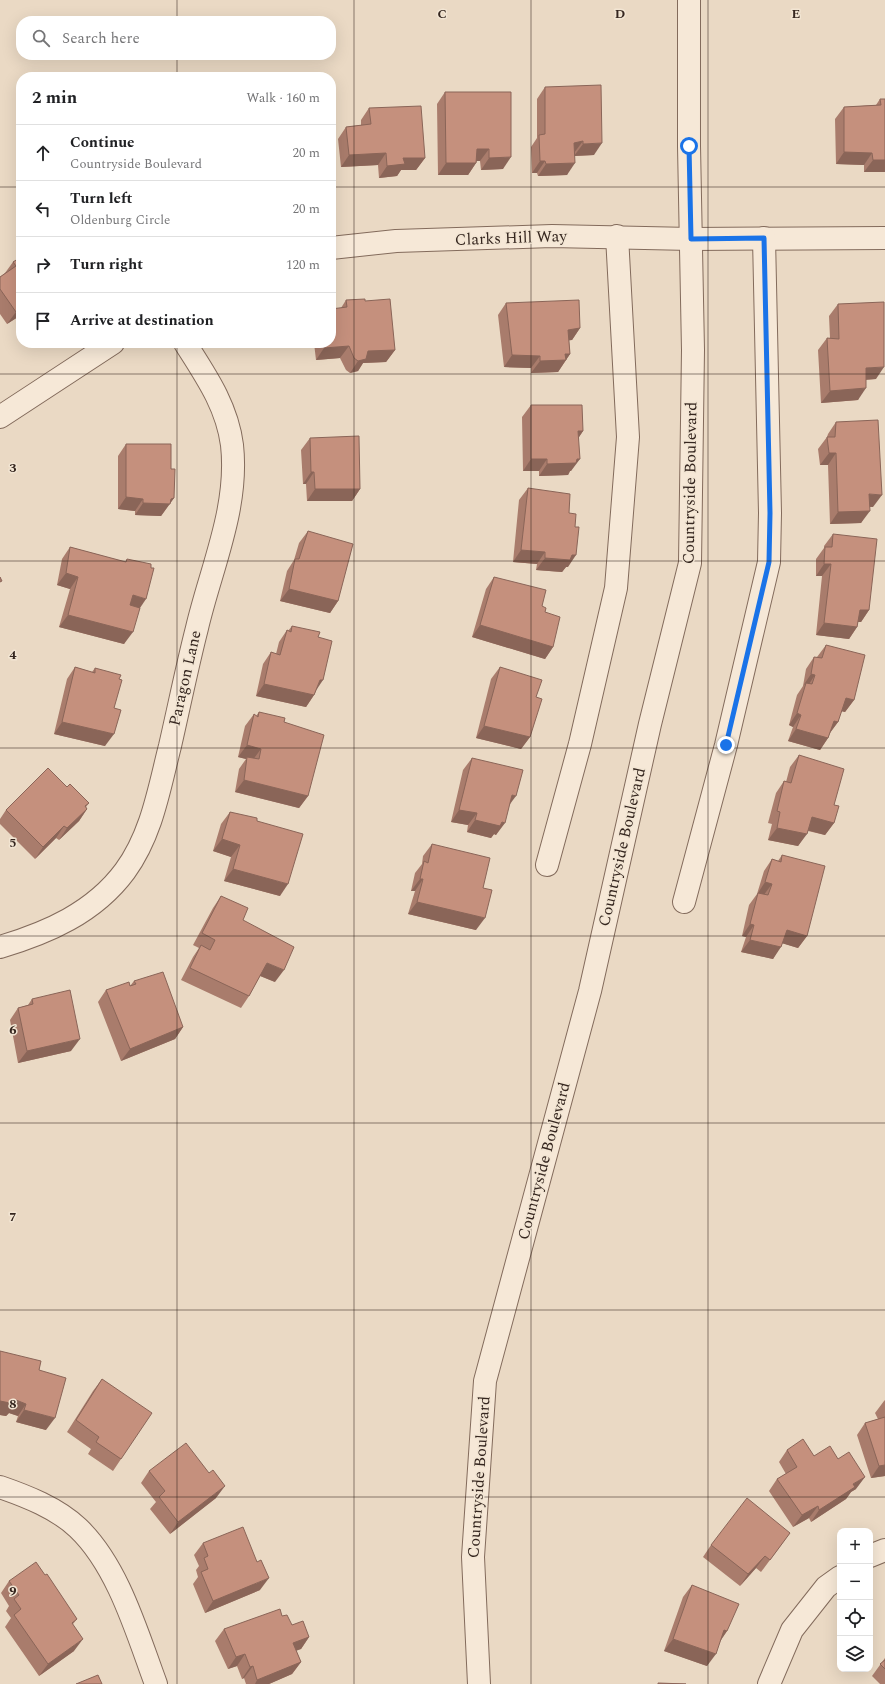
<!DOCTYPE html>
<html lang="en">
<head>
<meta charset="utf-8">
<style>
	:root { --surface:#fff; --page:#f2f2f2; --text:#202124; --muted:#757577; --line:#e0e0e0 }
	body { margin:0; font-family:Spectral,serif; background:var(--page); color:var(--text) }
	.controls { position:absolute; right:12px; bottom:12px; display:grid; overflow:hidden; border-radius:8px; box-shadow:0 4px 16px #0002 }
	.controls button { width:36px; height:36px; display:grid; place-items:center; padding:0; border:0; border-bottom:1px solid var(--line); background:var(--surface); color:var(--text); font:20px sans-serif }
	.stop { position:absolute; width:12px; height:12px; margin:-9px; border:3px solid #1a73e8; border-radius:50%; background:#fff }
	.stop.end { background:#1a73e8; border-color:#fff; box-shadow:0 1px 4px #0008 }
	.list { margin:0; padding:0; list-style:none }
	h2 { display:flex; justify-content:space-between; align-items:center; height:52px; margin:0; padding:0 16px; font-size:17px }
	h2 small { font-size:13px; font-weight:400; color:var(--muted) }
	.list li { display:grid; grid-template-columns:26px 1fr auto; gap:12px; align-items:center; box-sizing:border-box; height:56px; padding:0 16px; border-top:1px solid var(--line) }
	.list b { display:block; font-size:15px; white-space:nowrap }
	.list p { margin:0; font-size:13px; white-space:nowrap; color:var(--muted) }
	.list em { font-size:13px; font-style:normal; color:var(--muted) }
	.icon { flex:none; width:22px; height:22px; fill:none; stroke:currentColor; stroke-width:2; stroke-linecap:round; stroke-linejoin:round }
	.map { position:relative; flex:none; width:885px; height:1684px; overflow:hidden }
	.search { position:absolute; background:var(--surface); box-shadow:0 4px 16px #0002; left:16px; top:16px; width:320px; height:44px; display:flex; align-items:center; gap:10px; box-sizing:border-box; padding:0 14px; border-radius:16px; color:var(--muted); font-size:15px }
	.panel { position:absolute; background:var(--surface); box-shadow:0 4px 16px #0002; left:16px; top:72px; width:320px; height:276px; border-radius:16px }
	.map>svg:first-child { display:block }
</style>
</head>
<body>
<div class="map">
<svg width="885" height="1684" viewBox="0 0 885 1684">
	<rect width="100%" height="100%" fill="#ead9c4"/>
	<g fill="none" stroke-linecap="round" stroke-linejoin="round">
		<g stroke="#836b5c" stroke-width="24">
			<g id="minor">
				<path d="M331,248l65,-7 156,-5 139,3 194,-1"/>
				<path d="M0,417l113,-74"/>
				<path d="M547,865l33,-121 36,-156 12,-151 -11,-201"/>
				<path d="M684,902l42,-157 43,-183 1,-49 -6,-275"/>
				<path d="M0,947c47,-14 94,-34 125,-76 27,-37 34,-82 45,-125 9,-39 17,-79 27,-118 14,-60 42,-120 35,-183 -5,-39 -26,-69 -47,-102"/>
				<path d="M0,1487c26,9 57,21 78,41 40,38 59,105 78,156"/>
				<path d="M870,1556l15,-6"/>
				<path d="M479,1684l-6,-127 12,-176 105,-390 60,-267 40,-161 3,-213 -4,-204v-146"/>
				<path d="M769,1684l23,-54 34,-43 14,-10"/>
			</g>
		</g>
		<use href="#minor" stroke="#f6e8d7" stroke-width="22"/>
	</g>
	<g fill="#a97c6c">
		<path d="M545,87l49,68 -20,1 -7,19 -29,1 -1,-3h-5l-1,-26 6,-9v-39z"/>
		<path d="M445,92h66l-8,77 -22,1 -1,-9h-3l-1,2 -8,12h-30l-1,-71z"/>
		<path d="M880,99h5v73h-21v-7l-28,-1 -1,-45 9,-12 32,-2z"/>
		<path d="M369,108l56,50 -9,12h-15l-4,6 -18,2 -1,-13 -37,2 -3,-28 8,-12 15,-2v-5z"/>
		<path d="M21,257v58l-14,9 -7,-10v-37l5,-4 8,-11z"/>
		<path d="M346,300l19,1 30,49 -9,12 -23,1 -5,8 -8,2 -4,-3 -6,-12 -24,2 -2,-17h17l10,-35z"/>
		<path d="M506,303l74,25 -8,12h-3l1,14 -12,18 -27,1v-5l-27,-1 -6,-52z"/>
		<path d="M838,304l38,75 -10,1 -8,20 -37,3 -3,-53 9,-12h3l-1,-22z"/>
		<path d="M531,405l52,26 -4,6 -8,34h-1l-2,4 -29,1v-5h-16l-1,-54z"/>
		<path d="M836,422l37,85h-3l-9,16 -31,1 -2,-59h-8l-2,-16 9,-12 1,-3z"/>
		<path d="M310,438l50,51 -8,12h-45l-1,-17h-3l-2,-34z"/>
		<path d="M126,444l45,25 3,29 -13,18 -26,-1v-4l-17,-2v-53z"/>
		<path d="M528,488l41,25 -1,54h-2l-4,5 -26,-2 1,-6 -24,-2 6,-62z"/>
		<path d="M308,531l30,70 -8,12 -50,-12 7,-30 7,-11 5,-17z"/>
		<path d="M833,534l36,76 -8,12h-3l-1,5 -8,12 -33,-4 6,-59h-6v-17l8,-11v-2z"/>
		<path d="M70,547l55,15 2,-3 12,50 -15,35 -65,-17 11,-38 -13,-4 5,-26z"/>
		<path d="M494,577l48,29 3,6 8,35 -8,12 -73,-22 14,-48z"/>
		<path d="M292,626l26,11 -2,54 -2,4 -8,12 -50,-11 7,-32 8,-12 5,2 3,-12 8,-12 1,1z"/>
		<path d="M826,645l28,55 -9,12 -4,-1 -3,11 -8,11 -2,5 -8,12 -32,-9 5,-14 -4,-2 8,-30 6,-9 3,-17 8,-12h3z"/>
		<path d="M75,667l17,5 3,-4 24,11 -14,67 -51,-12 13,-55z"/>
		<path d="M500,667l36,30 -6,40 -9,12 -45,-11 15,-59z"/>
		<path d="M259,712l25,10 24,74 -9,12 -64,-16 4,-23 7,-10 -8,-2 7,-31 9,-12 2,2z"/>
		<path d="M799,755l35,50v18l-9,12 -17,-4 -10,15 -30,-6 4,-16 -4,-1 8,-30 8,-12 2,1 4,-15z"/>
		<path d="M472,758l37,48 -13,29 -2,-1 -3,4 -24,-6 1,-7 -17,-3 12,-52z"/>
		<path d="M67,787l22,16 -3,4 1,2 -8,12 -20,19 -3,-2 -21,21 -35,-35v-5l6,-9z"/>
		<path d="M230,812l27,9 23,75 -56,-15 7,-24 -18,-6 8,-27z"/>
		<path d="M432,844l51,44 -7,42 -68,-16 7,-23h-4l4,-18 7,-9 1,-8z"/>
		<path d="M782,855l25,81 -9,12 -16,-5 -9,16 -32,-7 5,-15 -4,-1 7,-31 8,-11 7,-23 8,-12 6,2z"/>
		<path d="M221,896l22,24 32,62 -15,-6 -11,20 -8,12 -60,-28 12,-23 6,-9 -6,-3 20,-37z"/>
		<path d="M134,981l49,46 -8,12 -54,22 -23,-59 8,-12 24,-4z"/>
		<path d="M32,999l39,52 -53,12 -8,-43 8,-12 10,-3z"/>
		<path d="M0,1351l39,19 7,60 -30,-8 2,-6 -9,-3 -3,3 -6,-1z"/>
		<path d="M102,1379l19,80 -8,12 -25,-17 3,-5 -24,-17 26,-41z"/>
		<path d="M885,1400v76l-14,2 -14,-43 8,-12 13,-4 -3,-6 9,-12z"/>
		<path d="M787,1450l27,6 42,33 -5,3 -5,7 -35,23 -2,-4 -16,9 -24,-36 8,-12 9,-5 -7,-12z"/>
		<path d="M149,1471l67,27 -46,36 -20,-25 6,-7 -15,-19z"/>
		<path d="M790,1533l-29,39 -5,-4 -16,18 -37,-29 8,-12z"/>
		<path d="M203,1543l57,47 -55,23 -12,-29 5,-7 -2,-7 3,-4 -5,-11z"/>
		<path d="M45,1575l32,44 -4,5 1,27 -35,25 -34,-49 6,-9 -5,-7 3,-5 -8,-13 8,-12z"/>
		<path d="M692,1585l35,46 -7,10 -13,25 -43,-15 19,-54z"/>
		<path d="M282,1616l10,9 17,12 -8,12 -5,1 5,12 -9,12 -23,10h-23l-2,-6 -2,1 -5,-13 -9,3 -13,-28 9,-12z"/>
		<path d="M885,1658v26h-5l-8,-8z"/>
	</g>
	<g fill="#8a6558">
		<path d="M583,141l-9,12v-10z"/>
		<path d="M602,143l-8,12 -20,1 9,-12z"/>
		<path d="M477,149h12l-9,12h-12z"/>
		<path d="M844,152l28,1 -8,12 -28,-1z"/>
		<path d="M386,153l-8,12 -37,2 8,-12z"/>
		<path d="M511,157l-8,12 -22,1 8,-12z"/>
		<path d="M403,158h22l-9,12h-15l-4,6 -18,2 8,-12z"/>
		<path d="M873,160h12v12h-21z"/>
		<path d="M540,161h5l-8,12h-5z"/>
		<path d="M446,163h30l-8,12h-30z"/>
		<path d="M575,163l-8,12 -29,1 8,-12z"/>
		<path d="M21,309v6l-14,9 9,-12z"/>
		<path d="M580,328l-8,12 -13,2 9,-12z"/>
		<path d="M349,346l-9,12 -24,2 8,-12z"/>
		<path d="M395,350l-9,12 -23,1 -5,8 -8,2 8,-12 10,-10z"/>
		<path d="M565,354h5l-12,18 -27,1 9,-12z"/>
		<path d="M512,355l28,1 -9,12 -27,-1z"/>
		<path d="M884,367l-8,12 -19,1 9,-12z"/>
		<path d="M866,388l-8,12 -37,3 9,-12z"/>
		<path d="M578,431h5l-8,12z"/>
		<path d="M829,453h7l-8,12h-8z"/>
		<path d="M531,459h16l-8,12h-16z"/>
		<path d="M577,459h3l-9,12h-1l-2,4 -29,1 8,-12z"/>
		<path d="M311,472h3l-8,12h-3z"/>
		<path d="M315,489h45l-8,12h-45z"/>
		<path d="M869,494l13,1 -9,12 -12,-1z"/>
		<path d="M126,497l17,2 -8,12 -17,-2z"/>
		<path d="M174,498l-13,18 -26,-1 8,-12z"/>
		<path d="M870,511l-9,12 -31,1 8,-12z"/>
		<path d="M521,550l24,2 -8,12 -24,-2z"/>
		<path d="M572,555h4l-8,12h-2l-4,5 -26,-2 9,-12z"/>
		<path d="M824,564h7l-9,12h-6z"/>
		<path d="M66,573l12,4 -8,12 -13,-4z"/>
		<path d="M289,589l49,12 -8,12 -50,-12z"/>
		<path d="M133,595l13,4 -8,12 -13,-4z"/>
		<path d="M860,610h9l-8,12h-9z"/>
		<path d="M68,615l65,17 -9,12 -65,-17z"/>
		<path d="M824,623l33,4 -8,12 -33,-4z"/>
		<path d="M480,625l73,22 -8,12 -73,-22z"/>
		<path d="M811,674l4,1 -8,12 -1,-4 -3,3z"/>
		<path d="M320,680h3l-8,12z"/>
		<path d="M264,684l50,11 -8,12 -50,-11z"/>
		<path d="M846,698l8,2 -9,12 -8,-2z"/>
		<path d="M797,713l4,2 -8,12 -4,-2z"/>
		<path d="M834,721l4,1 -9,12z"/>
		<path d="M62,722l52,12 -9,12 -51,-12z"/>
		<path d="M484,726l46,11 -9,12 -45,-11z"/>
		<path d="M796,729l32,9 -8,12 -32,-9z"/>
		<path d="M247,745l14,4 -9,12 -5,-4 -1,2 -8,-2z"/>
		<path d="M244,780l64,16 -9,12 -64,-16z"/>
		<path d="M512,795l4,1 -9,12z"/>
		<path d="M87,809l-8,12 -20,19 8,-12z"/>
		<path d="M459,810l18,3 -9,12 -17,-3z"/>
		<path d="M812,817l22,6 -9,12 -22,-6z"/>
		<path d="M475,820l27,2 3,1 -9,12 -2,-1 -3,4 -24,-6z"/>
		<path d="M64,826l-8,12 -21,21 8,-12z"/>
		<path d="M777,828l30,6 -9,12 -30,-6z"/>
		<path d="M222,839l18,6 -9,12 -18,-6z"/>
		<path d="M233,869l55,15 -8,12 -56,-15z"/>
		<path d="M420,879h3l-8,12h-4z"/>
		<path d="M765,882l7,2 -9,12 -5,-3z"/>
		<path d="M417,902l68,16 -9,12 -68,-16z"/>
		<path d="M750,924l4,1 -8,12 -4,-1z"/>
		<path d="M787,930l20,6 -9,12 -20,-6z"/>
		<path d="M750,940l31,7 -8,12 -32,-7z"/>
		<path d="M267,963l17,7 -9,12 -17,-7z"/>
		<path d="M183,1027l-8,12 -54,22 9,-12z"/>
		<path d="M80,1039l-9,12 -53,12 9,-12z"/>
		<path d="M16,1400l10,4 -8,12 -9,-3 -3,3 -6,-1v-14z"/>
		<path d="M24,1410l31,8 -9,12 -30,-8z"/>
		<path d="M885,1465v11l-14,2 8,-12z"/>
		<path d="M865,1477l-9,12 -5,3 -5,7 -35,23 8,-12 34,-26z"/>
		<path d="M225,1486l-9,12 -46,36 8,-12z"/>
		<path d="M818,1506l-9,12 -16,9 9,-12z"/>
		<path d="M765,1556l-9,12 -16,18 8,-12z"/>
		<path d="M269,1578l-9,12 -55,23 8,-12z"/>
		<path d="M724,1630l3,1 -8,12z"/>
		<path d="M309,1637l-8,12 -16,6 8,-12z"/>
		<path d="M83,1639l-9,12 -35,25 9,-12z"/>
		<path d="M673,1639l43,15 -9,12 -43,-15z"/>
		<path d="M245,1654l-8,12 -9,3 8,-12z"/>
		<path d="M301,1662l-9,12 -23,10h-14l2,-4z"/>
		<path d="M253,1666l-9,12 -2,1 8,-12z"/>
	</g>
	<g fill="#c5907d" stroke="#8a6558">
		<path d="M601,85l1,58 -19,1v-3l-9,2 1,20 -29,1 -1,-3h-5l-1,-26 6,-1v-47z"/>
		<path d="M445,92h66v65l-22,1v-9h-12l-1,14h-30z"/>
		<path d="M880,99h5v61h-12l-1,-7 -28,-1v-45l37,-2z"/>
		<path d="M421,106l4,52h-22l2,6 -18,2 -1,-13 -37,2 -3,-28 25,-3 -2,-16z"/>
		<path d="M21,257v52l-5,3 -16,-23v-12l16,-11 -3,-4z"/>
		<path d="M365,299v2l25,-2 5,51 -27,1 -2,8 -8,2 -4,-3 -5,-12 -25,2v-5h7v-34l16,-2 -1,-7z"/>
		<path d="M579,300l1,28 -12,2 2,24h-5l1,6 -26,1v-5l-28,-1 -6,-52z"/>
		<path d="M884,302v65l-18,1v20l-36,3 -3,-53 12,1 -1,-35z"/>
		<path d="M531,405h51l1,26h-5l2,28h-3l-1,4 -29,1v-5h-16z"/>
		<path d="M878,420l4,75 -13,-1 1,17 -32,1 -2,-59h-7l-2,-16h8l1,-15z"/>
		<path d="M359,436l1,53h-45l-1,-17h-3l-1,-34z"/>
		<path d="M126,444h45v25h4l-1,29 -3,1 -1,5 -27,-1v-4l-17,-2z"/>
		<path d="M528,488l42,6 -1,19 7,1 -1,13h4l-3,28h-4l-2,5 -25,-2v-6l-24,-2z"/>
		<path d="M308,531l45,13 -15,57 -49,-12 6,-30h4z"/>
		<path d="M833,534l44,5 -8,71h-9l-3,17 -33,-4 7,-59h-7l1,-17h7z"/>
		<path d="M70,547l56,15 1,-3 24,5v4h3l-8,31 -13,-4 -3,10 10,3 -7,24 -65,-17 10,-38 -12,-4z"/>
		<path d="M0,577l2,4 -2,1z"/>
		<path d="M494,577l52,13 -4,16 4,2 -1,4 15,5 -7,30 -73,-22z"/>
		<path d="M292,626l28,6 -2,5 14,4 -9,39h-3l-6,15 -50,-11 7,-32 9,3 7,-25 4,2z"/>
		<path d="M826,645l39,10 -11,45 -8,-2 -8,24 -4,-1 -6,17 -32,-9 5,-14 -4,-2 9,-30 6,1 3,-9 -4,-1 3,-17 8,1z"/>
		<path d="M75,667l20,6v-5l26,7 -2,4 3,1 -8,28 7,2 -7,24 -52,-12z"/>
		<path d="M500,667l42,13 -6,17 6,2 -12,38 -46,-11z"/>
		<path d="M259,712l26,6 -1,4 40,13 -16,61 -64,-16 3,-23 12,2 2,-10 -14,-4 7,-31 4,3z"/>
		<path d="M799,755l45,14 -10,36 5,1 -5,17 -22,-6 -5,17 -30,-6 3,-16 -3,-1 7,-30 7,2z"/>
		<path d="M472,758l51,12 -7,26 -4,-1 -7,28 -3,-1 -2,4 -25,-6 2,-7 -18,-3z"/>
		<path d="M48,768l19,19 3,-3 19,19 -4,3 2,3 -20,19 -3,-2 -21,21 -37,-37z"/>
		<path d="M230,812l27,6v3l46,13 -15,50 -55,-15 7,-24 -18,-6z"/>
		<path d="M432,844l58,14 -7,30 9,2 -7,28 -68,-16 6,-23h-3l4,-18 4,2z"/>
		<path d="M782,855l43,11 -18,70 -20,-6 -6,17 -31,-7 4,-15 -4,-1 8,-31 10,2 4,-11 -7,-2 7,-23 9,3z"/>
		<path d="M221,896l27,12 -5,12 51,27 -10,23 -17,-7 -18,33 -59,-28 11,-23 9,5 5,-10 -13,-7z"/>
		<path d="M163,972l20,55 -53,22 -24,-59 23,-8 1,4 6,-2 -2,-3z"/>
		<path d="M70,990l10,49 -53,12 -9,-43 15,-4 -1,-5z"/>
		<path d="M0,1351l41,10 -2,9 27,8 -11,40 -31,-8 2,-6 -10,-4 -1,4 -15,-3z"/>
		<path d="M102,1379l50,34 -31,46 -25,-17 3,-5 -23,-17z"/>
		<path d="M885,1417v48l-6,1 -14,-43z"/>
		<path d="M803,1439l11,17 16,-10 8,13 11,-7 16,25 -12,7 2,3 -36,23 -1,-4 -16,9 -25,-36 20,-12 -10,-17z"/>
		<path d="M186,1443l23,30 4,-3 12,16 -47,36 -19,-25 6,-6 -16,-20z"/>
		<path d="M747,1498l43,35 -20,27 -5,-4 -17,18 -37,-29z"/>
		<path d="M243,1527l14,35 4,-2 8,18 -56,23 -12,-29 7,-3 -4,-11 4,-2 -5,-13z"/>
		<path d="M36,1562l9,13 2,-1 30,45 -5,4 11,16 -35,25 -34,-49 7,-6 -7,-10 5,-4 -10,-14z"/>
		<path d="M692,1585l47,19 -12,27 -3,-1 -8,24 -43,-15z"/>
		<path d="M280,1609l2,7 5,-1 5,10 11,-4 6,16 -16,6 8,19 -44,18 -4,-14 -3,1 -5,-13 -9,3 -12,-28z"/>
		<path d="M885,1660v9l-5,-5z"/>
		<path d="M98,1675l4,9h-26z"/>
		<path d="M658,1683l28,1h-28z"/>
	</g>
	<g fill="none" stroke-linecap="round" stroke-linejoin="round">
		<path stroke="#1a73e8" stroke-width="5" d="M689,146l2,93 73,-1 6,275 -1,49 -43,183"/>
	</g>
	<path fill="none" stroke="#35261f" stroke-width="1" stroke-opacity="0.55" d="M177,0v21M354,0v1684M531,0v1684M708,0v1684M177,55v22M0,187h21M331,187h554M177,343v1341M0,374h885M0,561h885M0,748h885M0,936h885M0,1123h885M0,1310h885M0,1497h885"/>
	<g text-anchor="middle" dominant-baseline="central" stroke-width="3" stroke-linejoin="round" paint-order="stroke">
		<g font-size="16" fill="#35261f" stroke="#f2e5d3">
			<text transform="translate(511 238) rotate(-2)">Clarks Hill Way</text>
			<text transform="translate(690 483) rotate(-89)">Countryside Boulevard</text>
			<text transform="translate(185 678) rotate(-77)">Paragon Lane</text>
			<text transform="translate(622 847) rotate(-77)">Countryside Boulevard</text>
			<text transform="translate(544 1161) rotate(-75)">Countryside Boulevard</text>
			<text transform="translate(479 1477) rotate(-86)">Countryside Boulevard</text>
		</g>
	</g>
	<g font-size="13" text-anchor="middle" font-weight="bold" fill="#35261f" stroke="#f2e5d3" stroke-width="3" stroke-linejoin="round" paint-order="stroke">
		<text x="442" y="18">C</text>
		<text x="620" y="18">D</text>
		<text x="796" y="18">E</text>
		<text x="13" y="472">3</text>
		<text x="13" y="659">4</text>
		<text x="13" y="847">5</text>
		<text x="13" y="1034">6</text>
		<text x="13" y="1221">7</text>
		<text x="13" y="1408">8</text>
		<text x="13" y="1595">9</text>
	</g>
</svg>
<div class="controls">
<button>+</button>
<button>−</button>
<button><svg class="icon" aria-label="locate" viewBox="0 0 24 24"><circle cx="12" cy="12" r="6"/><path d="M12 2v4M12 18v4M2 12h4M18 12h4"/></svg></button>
<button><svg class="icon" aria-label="layers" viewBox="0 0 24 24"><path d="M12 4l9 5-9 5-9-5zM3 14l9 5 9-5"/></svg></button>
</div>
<div class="stop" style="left:689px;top:146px"></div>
<div class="stop end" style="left:726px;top:745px"></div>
<div class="search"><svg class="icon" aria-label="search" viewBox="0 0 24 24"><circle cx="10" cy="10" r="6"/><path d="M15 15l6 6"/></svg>Search here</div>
<section class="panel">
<h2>2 min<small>Walk · 160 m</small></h2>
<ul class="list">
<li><svg class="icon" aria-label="ahead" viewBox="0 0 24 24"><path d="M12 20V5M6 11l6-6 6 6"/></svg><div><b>Continue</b><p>Countryside Boulevard</p></div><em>20 m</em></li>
<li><svg class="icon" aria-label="left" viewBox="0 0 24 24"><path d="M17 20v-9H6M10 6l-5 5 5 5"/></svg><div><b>Turn left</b><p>Oldenburg Circle</p></div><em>20 m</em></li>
<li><svg class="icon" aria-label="right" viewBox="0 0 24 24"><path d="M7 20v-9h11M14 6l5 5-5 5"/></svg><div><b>Turn right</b></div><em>120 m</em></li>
<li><svg class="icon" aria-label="arrive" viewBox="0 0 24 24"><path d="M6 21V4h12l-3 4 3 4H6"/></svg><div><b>Arrive at destination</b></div></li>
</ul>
</section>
</div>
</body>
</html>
